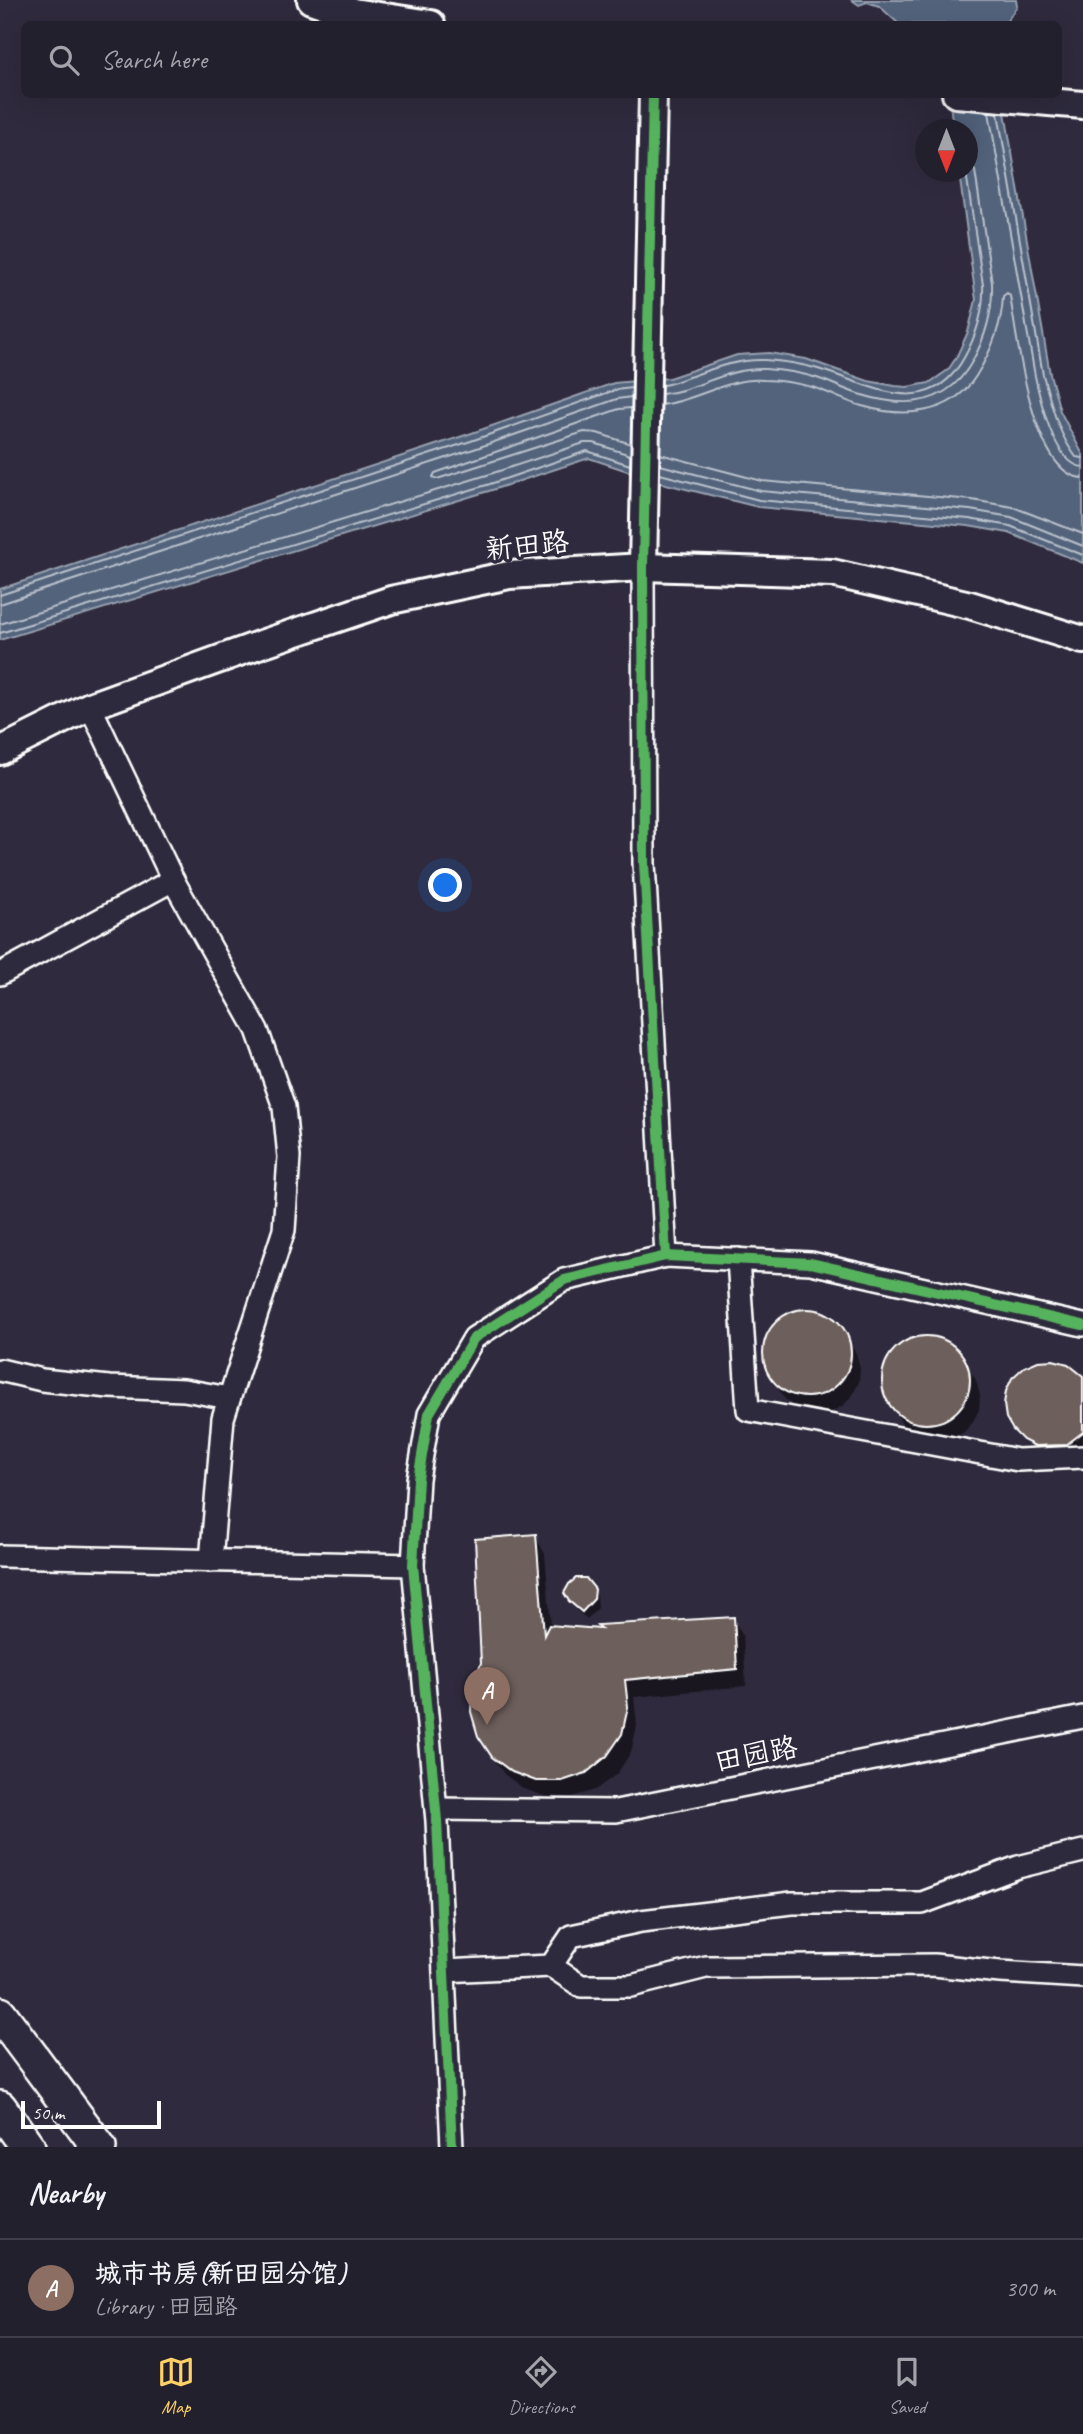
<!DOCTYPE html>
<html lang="en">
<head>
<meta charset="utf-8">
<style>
	:root { --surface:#23202e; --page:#2f2d3a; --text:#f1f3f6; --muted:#a3a3aa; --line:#403e4a; --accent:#ffd166 }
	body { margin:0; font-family:Caveat,"LXGW WenKai TC",sans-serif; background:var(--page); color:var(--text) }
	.compass { position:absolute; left:915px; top:119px; width:63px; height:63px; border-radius:50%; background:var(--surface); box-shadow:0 7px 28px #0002; rotate:180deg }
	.scale { position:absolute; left:21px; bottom:18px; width:140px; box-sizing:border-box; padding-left:7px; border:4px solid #fff; border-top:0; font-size:19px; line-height:24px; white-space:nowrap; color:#fff; -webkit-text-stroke:5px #2f2a3d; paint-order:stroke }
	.you { position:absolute; left:446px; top:886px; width:24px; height:24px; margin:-18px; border:5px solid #fff; border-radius:50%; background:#1a73e8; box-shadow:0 0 0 10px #1a73e833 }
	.badge { display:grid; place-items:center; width:46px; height:46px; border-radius:50%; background:var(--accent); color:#fff; font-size:23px; font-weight:700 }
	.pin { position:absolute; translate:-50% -58px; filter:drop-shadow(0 2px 4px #0008) }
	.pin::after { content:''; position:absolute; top:37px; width:24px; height:21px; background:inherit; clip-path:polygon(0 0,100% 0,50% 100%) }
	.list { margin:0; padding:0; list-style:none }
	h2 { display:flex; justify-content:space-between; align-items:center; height:91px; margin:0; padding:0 28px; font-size:30px }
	h2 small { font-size:23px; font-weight:400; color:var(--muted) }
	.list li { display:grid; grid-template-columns:46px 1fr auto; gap:21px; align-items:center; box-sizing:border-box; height:98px; padding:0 28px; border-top:2px solid var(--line) }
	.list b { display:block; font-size:26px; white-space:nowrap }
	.list p { margin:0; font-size:23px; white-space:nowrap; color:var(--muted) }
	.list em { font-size:23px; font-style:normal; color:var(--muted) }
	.icon { flex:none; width:38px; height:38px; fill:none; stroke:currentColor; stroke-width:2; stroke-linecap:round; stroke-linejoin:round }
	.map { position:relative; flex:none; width:1083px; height:2147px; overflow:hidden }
	.search { position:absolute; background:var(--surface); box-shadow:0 7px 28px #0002; left:21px; right:21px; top:21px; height:77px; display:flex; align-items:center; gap:18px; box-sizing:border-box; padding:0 24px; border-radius:10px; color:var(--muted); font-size:26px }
	.sheet { height:189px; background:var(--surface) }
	nav { display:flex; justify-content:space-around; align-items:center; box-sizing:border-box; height:98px; border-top:2px solid var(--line); background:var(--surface); font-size:19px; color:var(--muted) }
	nav a { display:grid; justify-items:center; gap:4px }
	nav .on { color:var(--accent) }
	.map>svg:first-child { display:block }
</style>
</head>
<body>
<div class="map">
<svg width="1083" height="2147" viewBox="0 0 1083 2147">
	<rect width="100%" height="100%" fill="#2f2a3d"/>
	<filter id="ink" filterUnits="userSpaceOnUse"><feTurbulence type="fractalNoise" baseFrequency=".0143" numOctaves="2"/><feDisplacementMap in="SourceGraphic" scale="14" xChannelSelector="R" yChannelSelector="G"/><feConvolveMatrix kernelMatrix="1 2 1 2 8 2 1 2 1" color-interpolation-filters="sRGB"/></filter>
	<g filter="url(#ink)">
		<g fill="#52637c" stroke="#97a1b0" stroke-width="2">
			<path d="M852,0h164l1,6 -12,18h-106l-20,-18 -12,-4 -8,3z"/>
			<path d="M949,95h53l48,279 10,37 23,44v108l-74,-30 -41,-7 -210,-19 -92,-23 -77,-26 -97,32 -492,150v-51l469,-155 145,-51 55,-5 68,-23 32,-2 37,6 62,22 27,5 12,1 22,-4 19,-13 8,-12 12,-26 8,-32 -17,-128h9v-42l-15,-1z"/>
		</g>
		<g fill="#0007">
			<path d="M811,1310l14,4 12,9 19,30 4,15 -1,14 -7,14 -9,10 -12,6 -13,2 -14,-2 -11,-6 -10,-9 -17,-31 -2,-13 2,-13 6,-12 10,-10 14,-7z"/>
			<path d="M930,1337l15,4 12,9 19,30 4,15 -1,15 -7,13 -9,10 -12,6 -39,-6 -10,-9 -16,-31 -3,-13 2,-13 6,-12 11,-10 14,-7z"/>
			<path d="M1083,1379v79h-48l-14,-17 7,7 2,-3 -15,-15z"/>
			<path d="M535,1536l10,18 6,73 51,4 131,-12 10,17 3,50 -112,11 3,29 -6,26 -14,22 -22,16 -23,7h-25l-23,-8 -20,-15 -14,-20z"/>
			<path d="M592,1586l5,9 1,13 -11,11 -11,-9 -10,-17z"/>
		</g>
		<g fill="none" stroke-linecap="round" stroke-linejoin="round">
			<g stroke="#bac1cb" stroke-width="2">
				<path d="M989,112l46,264c5,24 20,89 48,91"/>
				<path d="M998,113l45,262c8,28 15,59 33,82l7,1"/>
				<path d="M662,385c11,-1 20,-6 30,-9 24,-9 48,-17 73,-16 18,1 36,4 53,9 52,15 111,55 147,-13 12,-22 19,-46 18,-71l-17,-113"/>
				<path d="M662,394c35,-3 64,-27 103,-25 17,1 36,4 52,9 16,5 30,13 45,17 46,14 87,10 111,-35 13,-24 20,-50 19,-77l-17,-112 -7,-12"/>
				<path d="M661,405c36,-4 66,-28 103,-25 16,0 32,3 48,7 17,5 32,14 50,19 41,12 89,10 114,-30 15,-24 26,-53 27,-80l4,-3 3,3c7,40 22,180 73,182"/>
				<path d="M631,444l-34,-11 -13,-1 -147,47 -4,-2 2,-4 184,-64 12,-1"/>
				<path d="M660,454l102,27 210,19 41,7 70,27"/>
				<path d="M660,465l101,26 209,19 41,7 72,29"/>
				<path d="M660,474l99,26 210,19 41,7 73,29"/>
				<path d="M0,595l471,-154 144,-51 17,-2"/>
				<path d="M0,604l474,-155 143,-50 15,-2"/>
				<path d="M0,624l487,-149 97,-32h10l36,12"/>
				<path d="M0,633l490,-149 97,-33 43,14"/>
			</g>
		</g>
		<g fill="#6d5e5b" stroke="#fff" stroke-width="2">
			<circle cx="807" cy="1353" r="44"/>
			<circle cx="926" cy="1380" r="44"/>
			<path d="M1053,1360l15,4 15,12v56l-17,13 -31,1 -12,-6 -10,-10 -7,-12 -2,-14 2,-13 6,-13 12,-11 14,-6z"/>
			<path d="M536,1534l8,101 5,-10 52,4 -4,-4 137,-8 3,52 -112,11 3,27 -6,27 -15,22 -21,17 -24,8h-26l-24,-9 -20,-15 -14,-21 -7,-24 1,-25 9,-24 -6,-124z"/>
			<path d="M576,1578h10l9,11 -1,10 -12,13 -13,-11 -5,-8 5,-9z"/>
		</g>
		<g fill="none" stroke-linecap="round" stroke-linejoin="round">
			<g stroke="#fff" stroke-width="26">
				<g id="minor">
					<path d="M643,567l1,296 22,393"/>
					<path d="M90,706l83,174 84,150 27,77 5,50 -5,73 -61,188 -12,143"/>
					<path d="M0,974l173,-94"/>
					<path d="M738,1259l10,151 270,50 65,-3"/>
					<path d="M0,1370l42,10 67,7 75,3 45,8"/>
					<path d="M0,1556l413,9"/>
					<path d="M436,1809l180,2 467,-94"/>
					<path d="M551,1966l30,20h50l75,-19 228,-2 66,7 83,5"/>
					<path d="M444,1971l107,-5 20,-30 70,-15 151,-18h130l96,-36 65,-16"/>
					<path d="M452,2147l-15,-326 -24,-256 5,-86 11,-65 45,-76 90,-58 102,-24 145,7 272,62"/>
				</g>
			</g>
			<g stroke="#fff" stroke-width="32">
				<g id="tertiary">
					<path d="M311,0l29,10 91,14"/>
					<path d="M956,94l127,11"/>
					<path d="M643,567l10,-473"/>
					<path d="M0,751l90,-45 174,-63 127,-43 118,-25 134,-8 189,6 138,32 113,35"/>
				</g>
			</g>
			<g stroke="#fff" stroke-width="38">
				<g id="primary">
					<path d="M0,2014l99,133"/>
					<path d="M0,2108l28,39"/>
				</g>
			</g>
			<use href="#minor" stroke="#2f2a3d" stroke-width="21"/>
			<use href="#tertiary" stroke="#2f2a3d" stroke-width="26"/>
			<use href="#primary" stroke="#2f2a3d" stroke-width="33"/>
			<g stroke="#2f2a3d" stroke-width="15">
				<g id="cycleway">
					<path d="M653,94l-10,473 1,296 22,393"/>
					<path d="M452,2147l-15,-326 -24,-256 5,-86 11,-65 45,-76 90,-58 102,-24 145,7 272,62"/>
				</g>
			</g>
			<use href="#cycleway" stroke="#56b35d" stroke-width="10"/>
		</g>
	</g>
	<g text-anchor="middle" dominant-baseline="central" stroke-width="7" stroke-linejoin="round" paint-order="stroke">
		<g font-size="28" fill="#fff" stroke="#2f2a3d">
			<text transform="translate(527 545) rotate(-6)">新田路</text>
			<text transform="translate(756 1754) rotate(-11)">田园路</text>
		</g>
	</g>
</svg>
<svg class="compass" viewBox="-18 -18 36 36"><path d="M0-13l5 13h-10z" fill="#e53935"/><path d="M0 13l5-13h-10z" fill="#a3a3aa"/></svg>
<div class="scale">50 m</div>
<div class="you"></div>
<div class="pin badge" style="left:487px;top:1725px;background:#8d6e63">A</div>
<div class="search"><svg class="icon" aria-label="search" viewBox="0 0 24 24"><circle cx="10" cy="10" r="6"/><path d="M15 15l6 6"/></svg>Search here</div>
</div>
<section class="sheet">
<h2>Nearby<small></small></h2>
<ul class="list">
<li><span class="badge" style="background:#8d6e63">A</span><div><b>城市书房(新田园分馆)</b><p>Library · 田园路</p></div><em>300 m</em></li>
</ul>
</section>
<nav>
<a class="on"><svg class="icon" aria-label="map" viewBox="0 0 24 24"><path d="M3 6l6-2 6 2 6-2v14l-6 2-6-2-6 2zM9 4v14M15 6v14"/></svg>Map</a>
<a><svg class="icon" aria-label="directions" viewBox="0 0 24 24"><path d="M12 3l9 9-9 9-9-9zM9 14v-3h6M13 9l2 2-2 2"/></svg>Directions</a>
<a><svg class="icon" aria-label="saved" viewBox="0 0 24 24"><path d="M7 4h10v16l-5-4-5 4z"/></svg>Saved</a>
</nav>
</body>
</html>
